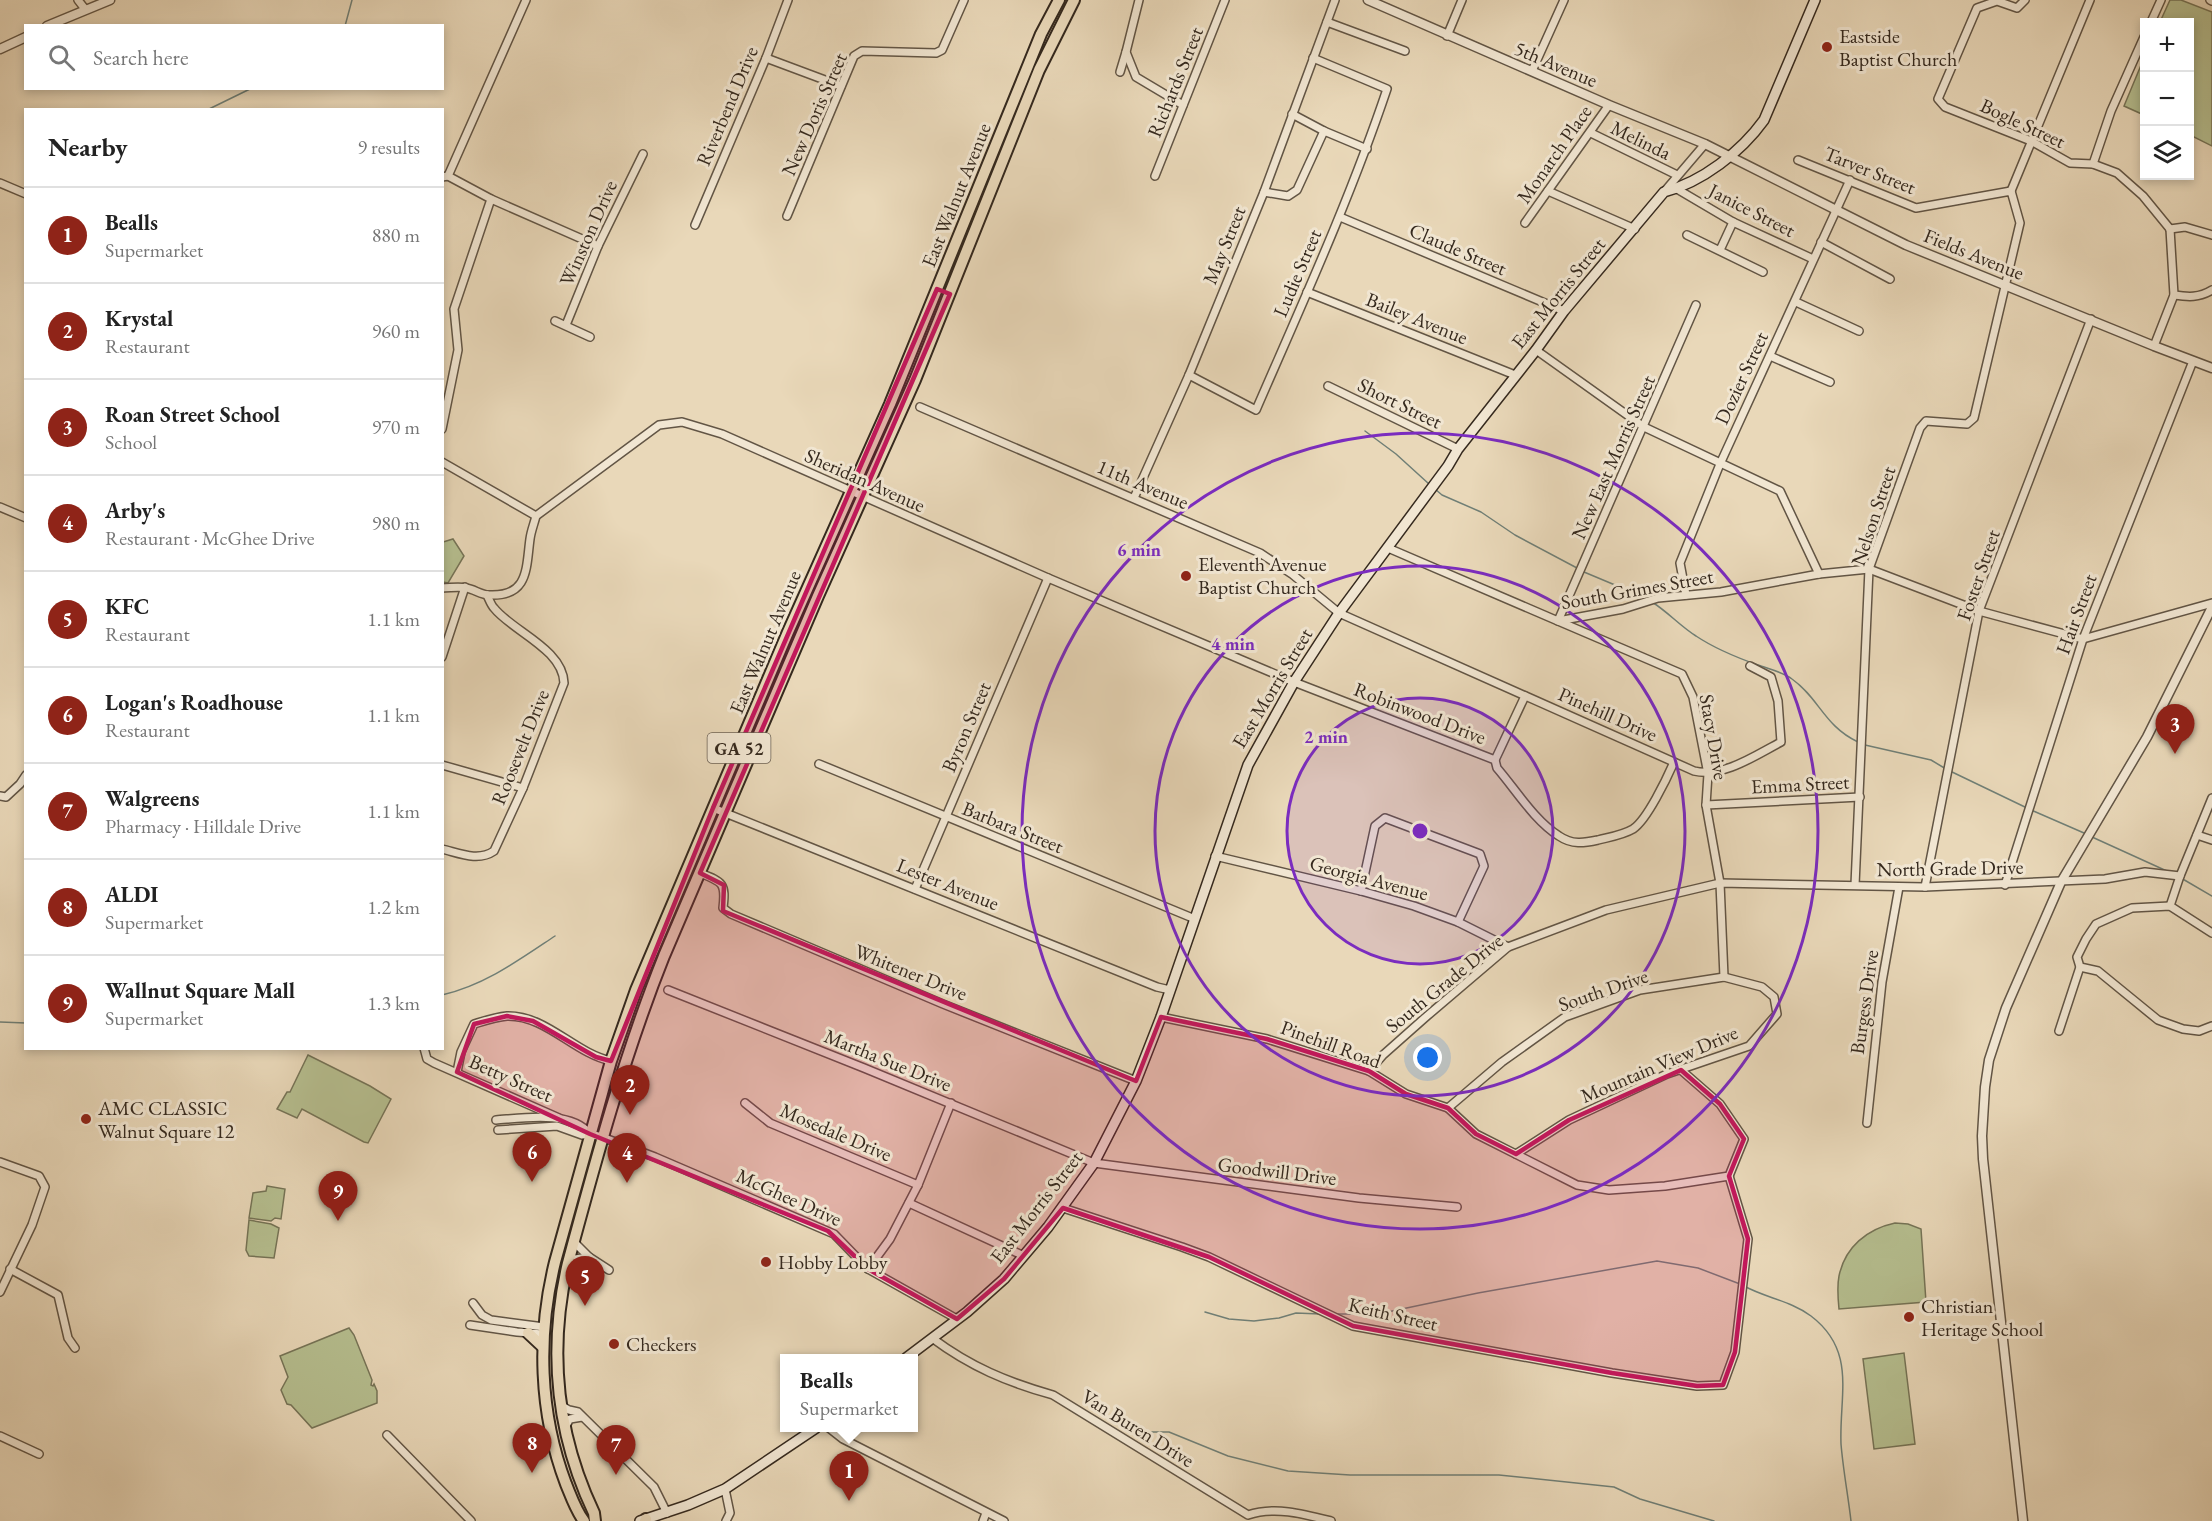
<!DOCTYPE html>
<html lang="en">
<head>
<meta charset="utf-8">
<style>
	:root { --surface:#fff; --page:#f2f2f2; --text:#222; --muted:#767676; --line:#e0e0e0; --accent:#8f2418 }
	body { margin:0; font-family:"EB Garamond",serif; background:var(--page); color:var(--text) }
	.controls { position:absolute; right:18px; top:18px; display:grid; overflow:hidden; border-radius:0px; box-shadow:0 3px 9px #0003 }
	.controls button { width:54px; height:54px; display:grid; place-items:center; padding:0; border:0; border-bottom:2px solid var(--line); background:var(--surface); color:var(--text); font:30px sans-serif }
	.you { position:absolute; left:1428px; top:1058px; width:21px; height:21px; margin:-15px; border:4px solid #fff; border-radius:50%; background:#1a73e8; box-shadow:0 0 0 9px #1a73e833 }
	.badge { display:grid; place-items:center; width:39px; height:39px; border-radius:50%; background:var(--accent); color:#fff; font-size:20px; font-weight:700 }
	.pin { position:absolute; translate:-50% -50px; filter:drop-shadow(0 2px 3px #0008) }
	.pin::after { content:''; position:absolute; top:32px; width:21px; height:18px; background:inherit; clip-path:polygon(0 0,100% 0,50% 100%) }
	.popup { position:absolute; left:780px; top:1354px; width:138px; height:78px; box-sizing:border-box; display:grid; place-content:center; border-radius:0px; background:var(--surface); filter:drop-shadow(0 2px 4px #0005); font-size:20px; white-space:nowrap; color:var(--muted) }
	.popup b { font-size:22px; color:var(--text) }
	.popup::after { content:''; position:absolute; left:50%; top:100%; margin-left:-12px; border:12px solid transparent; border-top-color:var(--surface) }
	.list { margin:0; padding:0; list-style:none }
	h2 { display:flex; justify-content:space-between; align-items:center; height:78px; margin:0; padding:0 24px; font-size:26px }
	h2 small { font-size:20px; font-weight:400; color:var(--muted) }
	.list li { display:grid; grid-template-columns:39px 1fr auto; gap:18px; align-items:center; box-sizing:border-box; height:96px; padding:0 24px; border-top:2px solid var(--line) }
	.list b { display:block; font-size:22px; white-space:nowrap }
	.list p { margin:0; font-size:20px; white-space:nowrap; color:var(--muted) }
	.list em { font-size:20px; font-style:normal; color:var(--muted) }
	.icon { flex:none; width:33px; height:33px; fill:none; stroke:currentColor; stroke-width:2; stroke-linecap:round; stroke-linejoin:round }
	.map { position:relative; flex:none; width:2212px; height:1521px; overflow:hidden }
	.search { position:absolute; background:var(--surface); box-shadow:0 3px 9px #0003; left:24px; top:24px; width:420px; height:66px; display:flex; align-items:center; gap:15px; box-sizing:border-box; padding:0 21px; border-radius:0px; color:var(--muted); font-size:22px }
	.panel { position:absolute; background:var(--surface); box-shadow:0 3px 9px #0003; left:24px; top:108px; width:420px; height:942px; border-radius:0px }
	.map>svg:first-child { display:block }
</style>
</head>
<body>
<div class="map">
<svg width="2212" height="1521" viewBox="0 0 2212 1521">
	<rect width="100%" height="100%" fill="#e9d8b9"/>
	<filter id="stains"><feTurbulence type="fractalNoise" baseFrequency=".00333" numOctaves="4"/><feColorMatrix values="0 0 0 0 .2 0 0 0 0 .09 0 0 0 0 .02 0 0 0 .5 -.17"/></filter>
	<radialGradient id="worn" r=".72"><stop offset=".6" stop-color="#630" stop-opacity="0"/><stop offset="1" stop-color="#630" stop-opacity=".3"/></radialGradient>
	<g fill="#b6bf90" stroke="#767457" stroke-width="1.5">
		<path d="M2170,0h11l31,12v134l-22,-11v-113h-30z"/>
		<path d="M2144,58v57l-20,-9z"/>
		<path d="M453,539l11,17 -16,27 -5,-1v-40z"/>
		<path d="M308,1055l62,31 21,13 -23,44 -4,-1 -62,-33 -5,9 -20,-9 10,-17h3z"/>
		<path d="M267,1186l18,3 -4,30 -6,-1 -4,3 -22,-3 4,-25 13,-2z"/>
		<path d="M249,1220l22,4 8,4 -5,30 -25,-2 -3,-6z"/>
		<path d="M1895,1223l13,1 13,5 5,73 -87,7c-1,-10 -2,-23 0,-33 6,-29 28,-47 56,-53z"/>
		<path d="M349,1328l5,7 18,45 -1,5 2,1 1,-2 3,7v12l-65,25 -21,-23 -4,-1 -6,-14 7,-13 -8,-21z"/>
		<path d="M1904,1353l11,91 -41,5 -11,-90z"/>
	</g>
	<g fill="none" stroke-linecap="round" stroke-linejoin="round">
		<g stroke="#707f76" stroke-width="1.5">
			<path d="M345,26l7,-26"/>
			<path d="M207,110l45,-22"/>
			<path d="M1365,431l31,23 33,30"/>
			<path d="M1435,489l7,6 39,17 34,23 62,33"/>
			<path d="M1584,572l62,26"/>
			<path d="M1652,602c16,10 28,24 44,34 18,12 42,22 62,29 11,4 25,7 34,14 27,19 32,47 66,63"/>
			<path d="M1865,745l66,15 15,9"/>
			<path d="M1950,771l77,37"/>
			<path d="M2031,810l53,23"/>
			<path d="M2092,837l77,35"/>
			<path d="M2181,878l31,18"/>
			<path d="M442,995c43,-10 77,-35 113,-59"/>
			<path d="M0,1022l26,1"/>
			<path d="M1744,1286c22,12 47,15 67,30 46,35 28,79 30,128 2,25 7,51 10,77"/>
			<path d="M1205,1312l24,7 25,2 25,-3 17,-5 24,1"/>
			<path d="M1334,1314h44l100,-21 179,-32 41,7 42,16"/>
			<path d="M1137,1432h32l59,24 60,15 62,4h149l115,12 26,12 74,22"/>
		</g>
		<g stroke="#625545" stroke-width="10">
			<g id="minor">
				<path d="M78,0l7,9"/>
				<path d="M1139,0l-13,52 10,25 47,28"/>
				<path d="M2025,0l-8,8 -20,-7 -20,7 -39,91 7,8 86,34 39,22 23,1 24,9 26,23 27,33"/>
				<path d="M2210,0l2,1"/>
				<path d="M1327,22l78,29"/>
				<path d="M2151,22l10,-22"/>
				<path d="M1447,36l15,-36"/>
				<path d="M766,58l75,28"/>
				<path d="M1532,71l32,-71"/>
				<path d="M1120,72l6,-20"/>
				<path d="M1292,114l32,17 43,18"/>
				<path d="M1591,133l86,42"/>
				<path d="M1798,160l118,48 95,-17 9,32 -46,195 -7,6 -41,-3 -6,7 -51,141 -14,316"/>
				<path d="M2093,164l18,-53 33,-74"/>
				<path d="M448,176l78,-176"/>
				<path d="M1155,176l70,-176"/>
				<path d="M442,177l6,-1 43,23 107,47"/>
				<path d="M0,183l26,11"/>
				<path d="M1677,189l56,33 80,37"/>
				<path d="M1548,191l87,38"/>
				<path d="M2011,191l79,-191"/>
				<path d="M1264,192l24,4 9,-6 27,-59"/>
				<path d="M1664,192l41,-48"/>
				<path d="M787,216l67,-160 8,-5 74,2 6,-3 22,-50"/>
				<path d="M1340,217l224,94"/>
				<path d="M1525,223l84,-118"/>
				<path d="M695,225l71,-167 22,-58"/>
				<path d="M2170,229l15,-2 27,8"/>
				<path d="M1687,235l76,37"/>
				<path d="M1821,242l69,37"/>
				<path d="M1720,250l13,-28"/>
				<path d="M1307,292l208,83"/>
				<path d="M2174,295c14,2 25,3 38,-5"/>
				<path d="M1796,302l63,29"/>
				<path d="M1696,305l-138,316 124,53 11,23 15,77 -2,31 14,78 4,94"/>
				<path d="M555,321l35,16"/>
				<path d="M566,325l32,-79 45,-92"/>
				<path d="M2154,346l20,-51 -4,-66"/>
				<path d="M1536,350l108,77 136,64 39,83"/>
				<path d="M1770,356l60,26"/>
				<path d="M1189,375l67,35c46,-106 94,-211 131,-321l-74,-31"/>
				<path d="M1328,386l130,63"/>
				<path d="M920,407l340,146 32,21 47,39 355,158c29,7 62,-16 87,-29l-3,-41 -7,-24 -21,-11"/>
				<path d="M442,429l16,-79 -4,-41 37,-110"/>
				<path d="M442,462l94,54"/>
				<path d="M1134,498l55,-123 75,-183 71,-192"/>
				<path d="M0,507l26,11"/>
				<path d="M1388,548l170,73 65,-12 35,-11 63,-6 98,-18 50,-5 110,42 104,28 129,-36"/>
				<path d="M442,588c8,0 17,-2 24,0 8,1 15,7 23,7 40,2 37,-27 41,-56 1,-8 4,-15 6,-23l123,-91 23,-3 40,12 326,144 246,104 201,78 2,8c19,22 37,52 62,68 13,9 25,7 39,4 12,-3 25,-5 35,-11 14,-9 34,-51 41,-67"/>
				<path d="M1686,595l-6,-32 40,-99 130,-284"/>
				<path d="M442,657l23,-70"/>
				<path d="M1495,760l30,-64"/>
				<path d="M819,764l376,155"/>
				<path d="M442,765l81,23"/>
				<path d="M0,796l6,1 14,-13 6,-9"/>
				<path d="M1706,805l154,-8"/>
				<path d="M713,808l444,179 13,3"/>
				<path d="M2197,835l15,5"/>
				<path d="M442,849c17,4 36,13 52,2l29,-63 41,-105c-1,-34 -52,-52 -70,-75 -3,-3 -5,-9 -7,-13"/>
				<path d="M1215,856l146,35 53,15 44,16 50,25"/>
				<path d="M700,873c23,9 26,10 23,35l8,6 212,90 193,77"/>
				<path d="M2005,885l78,-246 110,-278"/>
				<path d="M1925,887l54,-276 112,-292"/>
				<path d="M915,889l133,-311"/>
				<path d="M1361,891l14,-65 10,-8 95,36 4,12 -26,56"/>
				<path d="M2170,906l10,-30 32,-78"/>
				<path d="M2212,933l-42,-27 -38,2 -36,16 -10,15 -9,18 3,10 18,4 60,49 25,9 16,2 13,-5"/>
				<path d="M668,990l196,78 230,95 265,35 98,9"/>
				<path d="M1161,1017l106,22 102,32 37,23 42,14 28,26 101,51 32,5 56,-4 64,-10 15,-37 -24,-35 -39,-34"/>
				<path d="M2059,1031l21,-64"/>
				<path d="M424,1048l3,11 7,4 125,55"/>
				<path d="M1369,1071l14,-16 44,-39 81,-69 98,-37 114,-27 205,4 180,-8 40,-7 35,4"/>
				<path d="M457,1072l4,-20 13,-28c10,-3 22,-7 33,-8 39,-1 67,37 104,45"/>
				<path d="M745,1103l25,20 148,62"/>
				<path d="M1448,1108l54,-46 63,-45 75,-27 84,-13 38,10 12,10 3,17 -28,32 -82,28 -98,46 -53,34"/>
				<path d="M496,1120c27,-2 75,-10 94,14"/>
				<path d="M1867,1123l15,-141 17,-95"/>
				<path d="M498,1130l59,-4 25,9 8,-1 12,3 53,20 179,77 34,35 89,50"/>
				<path d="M0,1162l39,14 6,11 -13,38 -32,67"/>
				<path d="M909,1203l115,53"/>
				<path d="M1063,1208l119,39 27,10 144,69 259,47 85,13 26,-1 12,-33 13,-113 -19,-63"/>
				<path d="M573,1241l16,16 20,13"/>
				<path d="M568,1260l21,-3"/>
				<path d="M10,1269l48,26 10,43 7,10"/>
				<path d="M868,1269l22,-30 28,-54 33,-82"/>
				<path d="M473,1303l9,12 9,5 53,7"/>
				<path d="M470,1325l47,7 26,2"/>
				<path d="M932,1338c39,29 75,44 121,57l195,120c27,-9 56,-1 83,6"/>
				<path d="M562,1406l7,4 9,2 76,75 13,26"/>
				<path d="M565,1427l5,-8 12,-2"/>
				<path d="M829,1428l14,11 161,82"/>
				<path d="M387,1435l84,86"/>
				<path d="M0,1436l39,18"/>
				<path d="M725,1489l5,24 -4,8"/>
				<path d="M983,1521l3,-8"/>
			</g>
		</g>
		<g stroke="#625545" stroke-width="11">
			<g id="tertiary">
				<path d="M1368,0l241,105 96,39 201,101 248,101 58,22"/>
				<path d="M47,26l63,-26"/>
				<path d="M0,49l26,-12"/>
				<path d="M2023,1521l-40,-362 -1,-23 3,-49 4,-27 17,-52 55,-126 86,-145 65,-130"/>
			</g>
		</g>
		<g stroke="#35291e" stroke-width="12">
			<g id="secondary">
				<path d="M906,1358l61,-46 37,-33 44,-52 46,-64 42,-82 25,-64 87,-252 46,-83 45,-69 109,-147 10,-17 78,-99 28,-39 100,-119c38,-10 77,-40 100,-72l51,-120"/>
				<path d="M640,1521l48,-16 37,-16 91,-61"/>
			</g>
		</g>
		<g stroke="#35291e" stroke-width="14">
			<g id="primary">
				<path d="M528,1333l15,14"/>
				<path d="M584,1521c-8,-10 -13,-25 -18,-37 -27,-71 -29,-149 -11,-222l56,-201 25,-71 152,-358 102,-228 151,-370 18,-34"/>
				<path d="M595,1521l-1,-8c-38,-80 -46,-164 -26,-250 28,-104 56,-207 96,-307l154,-360 97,-216 124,-310 35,-70"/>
				<path d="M645,1521l1,-2"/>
			</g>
		</g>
		<use href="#minor" stroke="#f1e6d2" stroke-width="7"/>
		<use href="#tertiary" stroke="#f1e6d2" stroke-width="8"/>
		<use href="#secondary" stroke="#f1e6d2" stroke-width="9"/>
		<use href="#primary" stroke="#e9d8b9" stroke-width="10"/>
	</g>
	<path fill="#c2185b" fill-opacity="0.2" stroke="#c2185b" stroke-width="4.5" stroke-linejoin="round" d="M937,289l13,5 -250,579 24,12 -1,26 413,170 25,-64 106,22 102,32 37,23 42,14 28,26 40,20 53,-34 112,-50 39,34 24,35 -15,37 19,63 -13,113 -12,33 -26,1 -85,-13 -259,-47 -144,-69 -146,-49 -59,71 -47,40 -89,-50 -40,-38 -238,-97 -133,-62 17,-48 33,-8 26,5 63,36 15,4 102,-253z"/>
	<circle cx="1420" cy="831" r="133" fill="#7b2cbf" fill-opacity=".12"/>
	<g fill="none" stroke="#7b2cbf" stroke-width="3">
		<circle cx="1420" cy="831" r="133"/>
		<circle cx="1420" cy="831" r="265"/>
		<circle cx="1420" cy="831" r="398"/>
	</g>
	<g fill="#8f2418" stroke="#f1e6d2" stroke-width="2">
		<circle cx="1827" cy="47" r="6"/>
		<circle cx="1186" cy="576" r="6"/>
		<circle cx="86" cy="1119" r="6"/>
		<circle cx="766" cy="1262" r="6"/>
		<circle cx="1909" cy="1317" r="6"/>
		<circle cx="614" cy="1344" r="6"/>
	</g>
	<g text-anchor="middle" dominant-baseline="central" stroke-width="6" stroke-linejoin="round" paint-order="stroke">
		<rect fill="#f1e6d2" stroke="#6d6254" stroke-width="1.5" x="707.5" y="733" width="63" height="30" rx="4.5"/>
		<g font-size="18" font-weight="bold" fill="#35291e">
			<text x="739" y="748">GA 52</text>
		</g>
		<g font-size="20" fill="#35291e" stroke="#f1e6d2" text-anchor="start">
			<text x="1839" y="36">Eastside<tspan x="1839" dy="23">Baptist Church</tspan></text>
			<text x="1198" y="564">Eleventh Avenue<tspan x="1198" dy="23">Baptist Church</tspan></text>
			<text x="98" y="1108">AMC CLASSIC<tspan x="98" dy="23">Walnut Square 12</tspan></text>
			<text x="778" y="1262">Hobby Lobby</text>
			<text x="1921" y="1306">Christian<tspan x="1921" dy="23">Heritage School</tspan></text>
			<text x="626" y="1344">Checkers</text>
		</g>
		<g font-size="20" fill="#35291e" stroke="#f1e6d2">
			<text transform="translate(1556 64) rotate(23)">5th Avenue</text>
			<text transform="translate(1175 82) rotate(-68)">Richards Street</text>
			<text transform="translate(727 106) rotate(-67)">Riverbend Drive</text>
			<text transform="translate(814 114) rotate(-66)">New Doris Street</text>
			<text transform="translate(2023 123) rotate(25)">Bogle Street</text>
			<text transform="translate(1641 140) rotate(26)">Melinda</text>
			<text transform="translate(1554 154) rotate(-55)">Monarch Place</text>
			<text transform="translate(1870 170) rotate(22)">Tarver Street</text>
			<text transform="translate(956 195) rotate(-68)">East Walnut Avenue</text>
			<text transform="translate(1752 210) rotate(27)">Janice Street</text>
			<text transform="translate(588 233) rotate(-66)">Winston Drive</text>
			<text transform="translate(1224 245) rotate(-68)">May Street</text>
			<text transform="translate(1458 249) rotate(23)">Claude Street</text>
			<text transform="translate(1974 254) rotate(22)">Fields Avenue</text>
			<text transform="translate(1297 273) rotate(-67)">Ludie Street</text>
			<text transform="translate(1558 293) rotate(-51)">East Morris Street</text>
			<text transform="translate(1417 318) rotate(22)">Bailey Avenue</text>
			<text transform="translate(1741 378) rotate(-65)">Dozier Street</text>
			<text transform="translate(1400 403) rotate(26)">Short Street</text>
			<text transform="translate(1613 457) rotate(-66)">New East Morris Street</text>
			<text transform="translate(865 480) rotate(24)">Sheridan Avenue</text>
			<text transform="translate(1143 484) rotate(23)">11th Avenue</text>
			<text transform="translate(1873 516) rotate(-72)">Nelson Street</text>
			<text transform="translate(1978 575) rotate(-71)">Foster Street</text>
			<text transform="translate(1637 589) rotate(-10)">South Grimes Street</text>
			<text transform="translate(2076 614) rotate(-70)">Hair Street</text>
			<text transform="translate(765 642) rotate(-67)">East Walnut Avenue</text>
			<text transform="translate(1272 688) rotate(-59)">East Morris Street</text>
			<text transform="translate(1420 713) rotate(21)">Robinwood Drive</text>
			<text transform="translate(1608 714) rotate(24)">Pinehill Drive</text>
			<text transform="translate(966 727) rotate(-67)">Byron Street</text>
			<text transform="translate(1714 737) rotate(80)">Stacy Drive</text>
			<text transform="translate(520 747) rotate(-68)">Roosevelt Drive</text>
			<text transform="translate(1800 784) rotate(-3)">Emma Street</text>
			<text transform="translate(1013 827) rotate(22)">Barbara Street</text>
			<text transform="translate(1950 868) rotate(-1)">North Grade Drive</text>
			<text transform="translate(1369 878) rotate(15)">Georgia Avenue</text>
			<text transform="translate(948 884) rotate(22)">Lester Avenue</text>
			<text transform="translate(911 972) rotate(22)">Whitener Drive</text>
			<text transform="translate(1444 983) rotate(-39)">South Grade Drive</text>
			<text transform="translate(1603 990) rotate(-19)">South Drive</text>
			<text transform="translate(1864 1002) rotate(-82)">Burgess Drive</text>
			<text transform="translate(1331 1044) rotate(20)">Pinehill Road</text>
			<text transform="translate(888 1060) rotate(22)">Martha Sue Drive</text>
			<text transform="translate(1659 1064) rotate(-23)">Mountain View Drive</text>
			<text transform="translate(511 1078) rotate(24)">Betty Street</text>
			<text transform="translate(836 1132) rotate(23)">Mosedale Drive</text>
			<text transform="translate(1277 1171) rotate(7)">Goodwill Drive</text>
			<text transform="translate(789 1197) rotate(24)">McGhee Drive</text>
			<text transform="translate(1036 1207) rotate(-52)">East Morris Street</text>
			<text transform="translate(1393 1314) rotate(13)">Keith Street</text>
			<text transform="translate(1138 1428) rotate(32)">Van Buren Drive</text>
		</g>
	</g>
	<circle cx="1420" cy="831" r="9" fill="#7b2cbf" stroke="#f1e6d2" stroke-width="3"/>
	<g font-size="18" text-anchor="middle" font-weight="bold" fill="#7b2cbf" stroke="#f1e6d2" stroke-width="6" stroke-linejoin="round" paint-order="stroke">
		<text x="1139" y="556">6 min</text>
		<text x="1233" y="650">4 min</text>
		<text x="1326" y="743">2 min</text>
	</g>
	<rect width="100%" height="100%" filter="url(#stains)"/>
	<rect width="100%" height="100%" fill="url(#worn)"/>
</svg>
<div class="controls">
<button>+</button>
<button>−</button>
<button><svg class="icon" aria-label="layers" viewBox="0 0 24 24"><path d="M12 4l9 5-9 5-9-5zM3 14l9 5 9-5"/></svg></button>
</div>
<div class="you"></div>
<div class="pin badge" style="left:849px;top:1501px">1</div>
<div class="popup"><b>Bealls</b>Supermarket</div>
<div class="pin badge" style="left:630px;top:1115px">2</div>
<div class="pin badge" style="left:2175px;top:754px">3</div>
<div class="pin badge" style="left:627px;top:1183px">4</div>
<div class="pin badge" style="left:585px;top:1306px">5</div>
<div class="pin badge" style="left:532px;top:1182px">6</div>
<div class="pin badge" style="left:616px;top:1475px">7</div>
<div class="pin badge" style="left:532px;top:1473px">8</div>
<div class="pin badge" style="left:338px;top:1221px">9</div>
<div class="search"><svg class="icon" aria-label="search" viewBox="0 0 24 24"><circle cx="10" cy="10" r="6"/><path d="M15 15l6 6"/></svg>Search here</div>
<section class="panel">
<h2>Nearby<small>9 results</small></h2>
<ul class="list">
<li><span class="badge">1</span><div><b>Bealls</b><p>Supermarket</p></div><em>880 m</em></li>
<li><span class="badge">2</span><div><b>Krystal</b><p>Restaurant</p></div><em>960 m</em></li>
<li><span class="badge">3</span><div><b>Roan Street School</b><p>School</p></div><em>970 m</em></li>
<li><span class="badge">4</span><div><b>Arby's</b><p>Restaurant · McGhee Drive</p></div><em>980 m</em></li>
<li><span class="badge">5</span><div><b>KFC</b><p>Restaurant</p></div><em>1.1 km</em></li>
<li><span class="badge">6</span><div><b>Logan's Roadhouse</b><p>Restaurant</p></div><em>1.1 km</em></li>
<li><span class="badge">7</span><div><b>Walgreens</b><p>Pharmacy · Hilldale Drive</p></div><em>1.1 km</em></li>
<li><span class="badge">8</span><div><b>ALDI</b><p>Supermarket</p></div><em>1.2 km</em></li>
<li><span class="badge">9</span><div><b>Wallnut Square Mall</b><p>Supermarket</p></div><em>1.3 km</em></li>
</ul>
</section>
</div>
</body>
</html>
